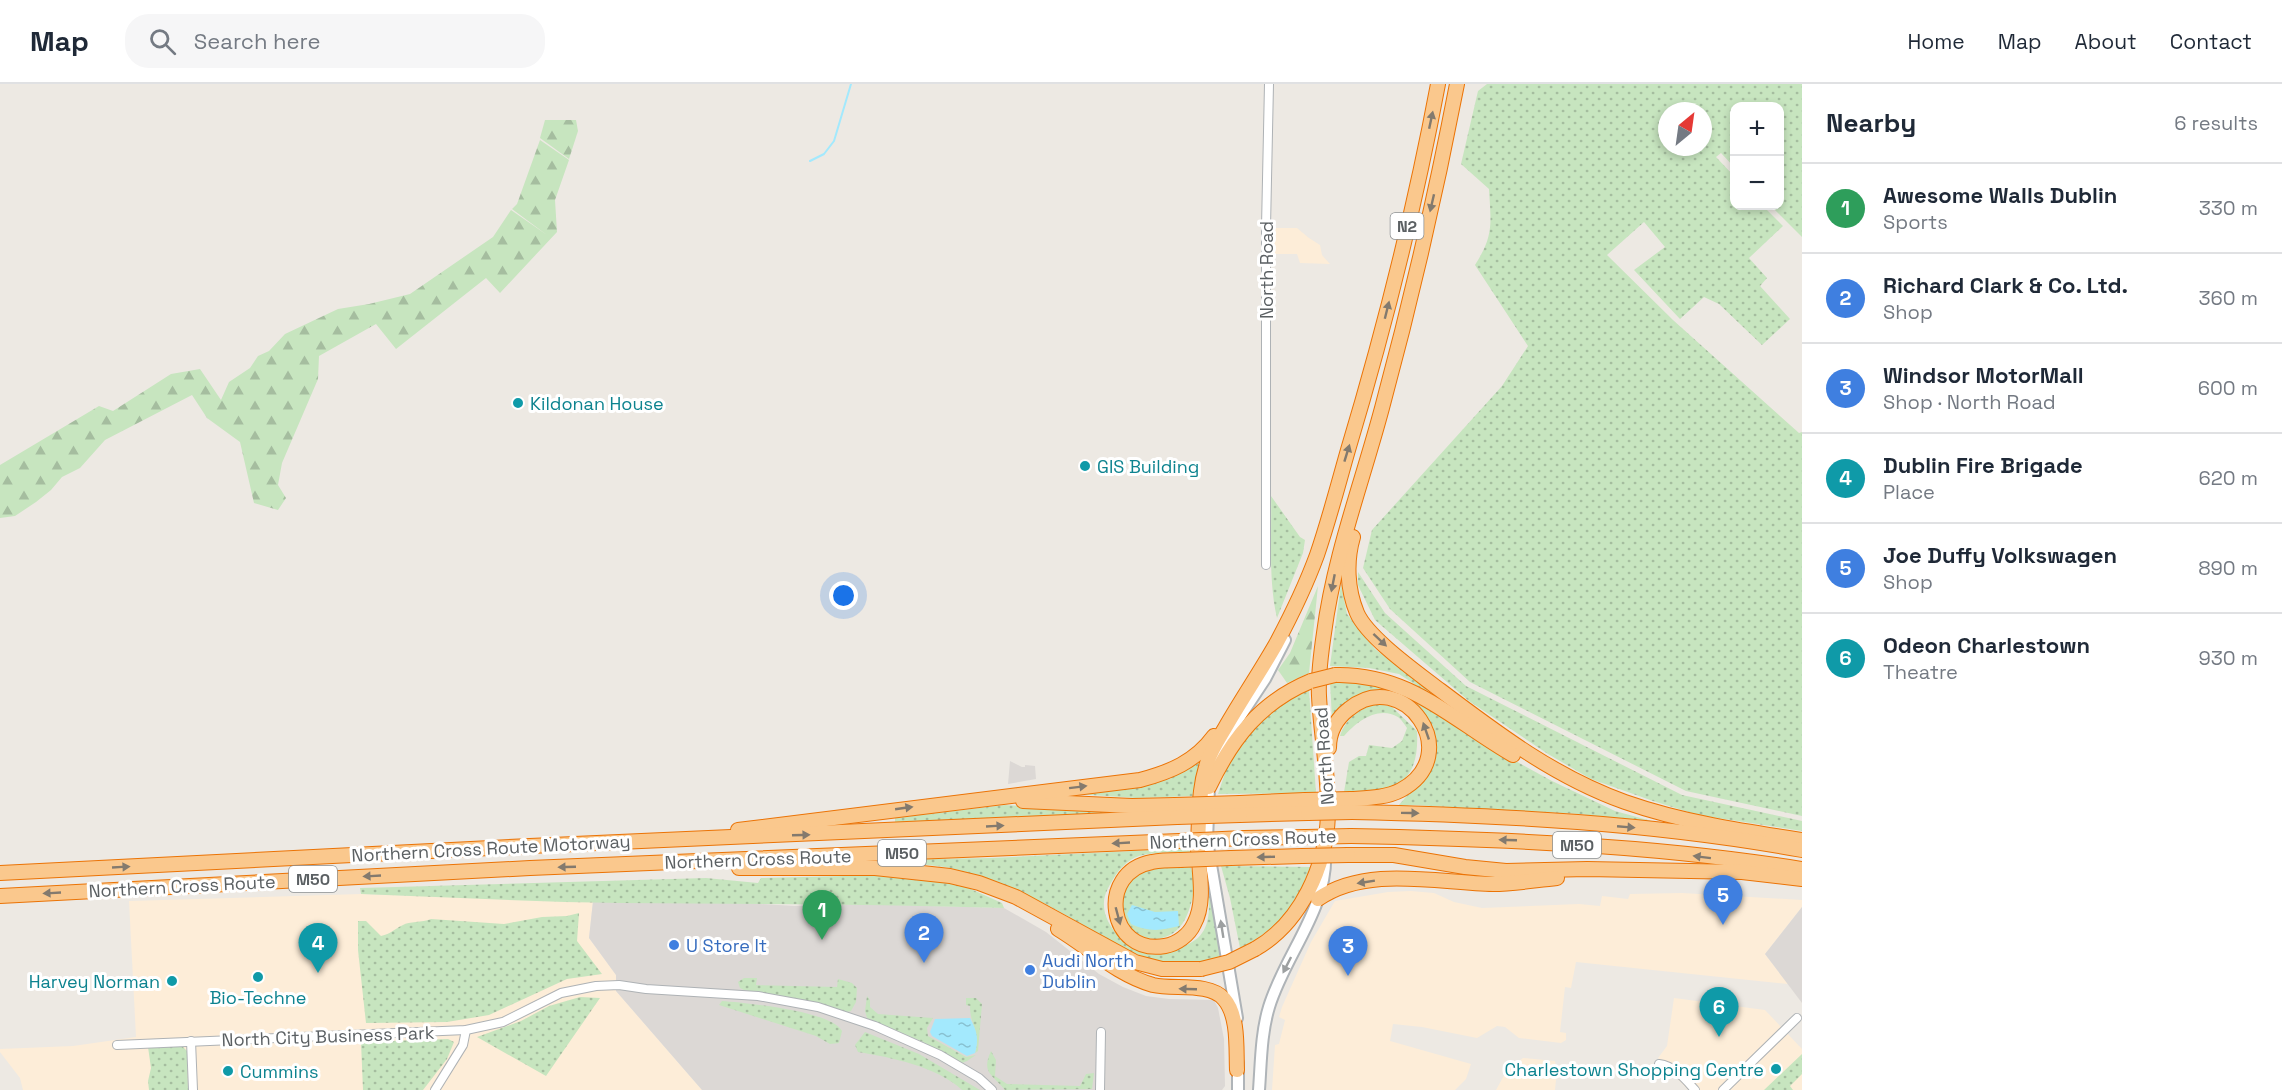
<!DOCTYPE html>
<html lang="en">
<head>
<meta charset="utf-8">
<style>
	:root { --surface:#fff; --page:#f6f6f7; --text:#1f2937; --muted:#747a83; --line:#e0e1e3; --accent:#ea580c }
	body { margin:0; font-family:"Space Grotesk",sans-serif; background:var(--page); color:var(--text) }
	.controls { position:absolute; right:18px; top:18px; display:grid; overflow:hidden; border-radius:12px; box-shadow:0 3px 9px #0003 }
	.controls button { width:54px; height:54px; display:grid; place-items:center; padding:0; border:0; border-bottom:2px solid var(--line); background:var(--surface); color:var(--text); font:30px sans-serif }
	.compass { position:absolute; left:1658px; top:18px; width:54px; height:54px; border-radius:50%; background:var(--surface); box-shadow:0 3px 9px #0003; rotate:29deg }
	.you { position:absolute; left:844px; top:512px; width:21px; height:21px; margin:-15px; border:4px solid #fff; border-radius:50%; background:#1a73e8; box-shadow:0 0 0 9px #1a73e833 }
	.badge { display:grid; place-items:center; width:39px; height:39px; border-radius:50%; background:var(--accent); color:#fff; font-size:20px; font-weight:700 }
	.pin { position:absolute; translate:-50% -50px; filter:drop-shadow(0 2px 3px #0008) }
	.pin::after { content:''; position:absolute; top:32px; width:21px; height:18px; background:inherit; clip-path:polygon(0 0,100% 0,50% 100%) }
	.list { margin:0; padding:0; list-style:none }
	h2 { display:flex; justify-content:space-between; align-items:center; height:78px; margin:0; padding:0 24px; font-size:26px }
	h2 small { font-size:20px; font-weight:400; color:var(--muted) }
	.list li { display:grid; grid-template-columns:39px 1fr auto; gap:18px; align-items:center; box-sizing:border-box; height:90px; padding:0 24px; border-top:2px solid var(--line) }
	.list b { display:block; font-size:22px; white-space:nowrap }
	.list p { margin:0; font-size:20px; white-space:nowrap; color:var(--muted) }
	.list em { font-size:20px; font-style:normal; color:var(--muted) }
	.icon { flex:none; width:33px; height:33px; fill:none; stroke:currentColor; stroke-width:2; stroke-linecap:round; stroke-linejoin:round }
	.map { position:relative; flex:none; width:1802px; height:1006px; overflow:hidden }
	header { display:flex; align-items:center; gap:36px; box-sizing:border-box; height:84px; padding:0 30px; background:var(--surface); border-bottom:2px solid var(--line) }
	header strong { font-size:28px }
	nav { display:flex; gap:33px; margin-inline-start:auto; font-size:21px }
	.search { width:420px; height:54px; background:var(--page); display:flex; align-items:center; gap:15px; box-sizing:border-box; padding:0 21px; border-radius:24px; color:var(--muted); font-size:22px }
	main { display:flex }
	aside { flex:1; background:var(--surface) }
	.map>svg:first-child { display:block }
</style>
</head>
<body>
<header>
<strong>Map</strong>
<div class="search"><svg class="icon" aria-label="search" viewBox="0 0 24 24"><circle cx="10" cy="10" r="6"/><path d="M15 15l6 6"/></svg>Search here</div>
<nav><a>Home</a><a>Map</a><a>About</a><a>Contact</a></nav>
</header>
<main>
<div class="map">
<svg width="1802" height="1006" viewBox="0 0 1802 1006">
	<defs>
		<pattern id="grass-dots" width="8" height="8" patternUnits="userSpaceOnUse" patternTransform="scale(1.5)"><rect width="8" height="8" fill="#c7e5bf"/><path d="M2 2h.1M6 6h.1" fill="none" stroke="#a5bd9f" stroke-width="1.8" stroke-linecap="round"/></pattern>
		<pattern id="forest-firs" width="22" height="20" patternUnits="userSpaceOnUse" patternTransform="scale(1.5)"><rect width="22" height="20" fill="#c7e5bf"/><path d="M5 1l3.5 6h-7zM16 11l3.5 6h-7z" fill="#a5bd9f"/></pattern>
		<pattern id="water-ripples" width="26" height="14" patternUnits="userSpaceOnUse" patternTransform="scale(1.5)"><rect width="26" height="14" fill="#a3e9fd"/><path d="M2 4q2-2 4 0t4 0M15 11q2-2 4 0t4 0" fill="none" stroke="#88c0d0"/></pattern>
	</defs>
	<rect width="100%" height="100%" fill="#ede9e3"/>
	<g fill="#fdedd8">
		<path d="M1274,144h23l12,10 11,7 2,10 8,9 -30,-1 -3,-9h-23z"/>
		<path d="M1411,807l23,2 20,9 28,6 97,-4 21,2 2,-10 26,3 2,-5 52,-1 120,7v7l-37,47 23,30 -212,-22 -5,26 -6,-1 -5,45 6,1v7l-5,3 -42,-5 -14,-11 -8,-1 -20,12 -55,-11 -29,-3 -3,17 81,23 -5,15 -11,11h-183l3,-45 4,-1 6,-24 -6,-3 3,-10 29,-65 24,-41 53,-9z"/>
		<path d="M361,810l232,7 -4,37 27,37v16l86,99h-679l-3,-12 -20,-26v-3l73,-3 63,-9 -7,-136z"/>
		<path d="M1674,914l91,12 37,39v41h-114l-30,-32 9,-12z"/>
		<path d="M1523,974l32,3 2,10 -2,19h-59l11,-20z"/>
	</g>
	<g fill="#dcd8d5">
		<path d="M1010,677l12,6h3v-2l10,1 1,13 -28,5z"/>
		<path d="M593,817l134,1 68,4 64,-2 145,4 42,24 53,42 24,13 23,9 23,3 45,1 4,8 6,31 1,47 -3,4h-520l-86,-99v-16l-27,-37z"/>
		<path d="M1802,823v96l-37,-49z"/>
	</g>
	<g fill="url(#grass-dots)" fill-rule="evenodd">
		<path d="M1487,0h315v153l-31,-31h9v-100h-46v61l-13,-14 -5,4 18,19v30h29l20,20 -34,32 18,20 -7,8 30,33 -28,26 -43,-41 -15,-7 -24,22 -46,-49 31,-23 -21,-25 -37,33 66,65 126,113 3,-1v384l-116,-25 -216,-109 -80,-73 -27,-41 9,-38 130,-144 26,-40 -53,-81c19,-30 16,-41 14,-76l-28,-25 17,-73zM1667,27h36v36h-36z"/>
		<path d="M1271,412l29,41 5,3 -2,13 -26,65c-9,-39 -5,-82 -6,-122z"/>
		<path d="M1358,488l27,41 81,73 216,109 120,26v10l-104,-16 -45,-14 -62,-22 -43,-25 -79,-53 -94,-81 -17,-35z"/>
		<path d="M1341,500l6,30 28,35 82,63 -58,-38 -30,-6 -39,-2z"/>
		<path d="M1353,594l55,13 60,44 84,46 63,30 51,14 -87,-11 -166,-9 -15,1 35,-40 4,-19 -4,-21 -24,-22 -24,-12 -34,6 -19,21 -2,-37z"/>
		<path d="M1309,606l7,103 -98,1 12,-36 18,-27 46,-38z"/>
		<path d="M1375,619l17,4 25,24c3,56 -25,61 -73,61l5,-30 10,-6h7l3,-11 23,3 10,-7 5,-13c-2,-3 -6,-9 -9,-11 -20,-12 -42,5 -54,19h-4c6,-18 18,-25 35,-33z"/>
		<path d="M1202,669l-9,43 -57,2 -60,-4 94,-15z"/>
		<path d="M1005,721l51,3 130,1 -193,12 -98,2v-5z"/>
		<path d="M1194,764v4c-17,1 -39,-1 -55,4 -12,4 -21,14 -27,25 -3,5 -8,14 -8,21 -2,23 24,49 45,52 11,2 20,-2 31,-6 7,-3 18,-8 22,-15 11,-15 6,-41 5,-59l14,83c-60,25 -112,-19 -161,-45 -18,-10 -43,-22 -62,-29 -17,-6 -35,-13 -53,-16 -22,-3 -45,-5 -68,-7l114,-2z"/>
		<path d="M1157,782h33c7,15 4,28 -1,44 -5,14 -12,24 -27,28 -29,7 -52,-29 -36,-54 7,-11 20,-15 31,-18z"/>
		<path d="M1221,782l90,1c-17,41 -31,60 -71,81l-10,-50z"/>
		<path d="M886,791l32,3 46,8 38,17 2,5c-128,-4 -255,-4 -383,-5 -87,-1 -174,-6 -260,-9l-1,-6 346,-10 52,5 3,-5z"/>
		<path d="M579,829l-2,28 25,33 -35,5 -78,36 -42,7 -81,1 -8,-73v-29h8l15,15c10,-2 13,-7 22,-11 6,-4 19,-2 28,-6l73,5 38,-7 25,-1z"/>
		<path d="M744,894h13l-1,7 81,2 1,-8 14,4 5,5 -1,14 -5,9 -4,1 -39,-11 -64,-11 -4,-2 -2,-6z"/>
		<path d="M867,912l3,4v7l8,7 55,4 -6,10 1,8 38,21 10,-2 -9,6 -5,2 -39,-21 -56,-24 -2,-7z"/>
		<path d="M580,913l20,1 -54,78 -69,-39 44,-16 28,-15z"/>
		<path d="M966,914h10l6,6 -4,47 -3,2c6,-21 -5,-27 -5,-47l-4,-1z"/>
		<path d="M722,917c25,2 110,10 120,30l-3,12 -9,1 -14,-8 -97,-31z"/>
		<path d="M865,948l54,22 61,36h-18c-24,-23 -72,-33 -104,-38l-3,-7z"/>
		<path d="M448,955l6,3 -7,17 -24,31h-60l-2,-48z"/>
		<path d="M148,963h35l4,4 1,39h-39l-1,-9 3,-13z"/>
		<path d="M991,967l5,9 -1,16 12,8 73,2 6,-12 8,-1 -2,16 -87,1c-13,-16 -24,-17 -14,-39z"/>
		<path d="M1802,970v20l-12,12 3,4h-29z"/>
	</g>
	<g fill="url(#forest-firs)">
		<path d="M545,36h31l2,11 -9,28 -29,-21z"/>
		<path d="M540,56l29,20 -14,40 2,32 -57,61 -14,-15 -90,71 -20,-25 -57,32 -1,23 -36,84 -4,22 8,13 -8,12 -24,-7 -14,-61 -33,-24 -15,-23 -87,45 -25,28 -18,9 -11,13 -15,12 -21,14 -15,2v-53l99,-59 14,5 58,-37 29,-5 21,31 8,-18 21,-14 8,-12 11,-5 16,-17 53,-25 31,-5 41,-10 83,-57 18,-27 36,25 -35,-26 5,-5z"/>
		<path d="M1318,502l-9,87 -22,10 -9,-13 12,-17z"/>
	</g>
	<g fill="url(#water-ripples)">
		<path d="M1132,821l23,7 23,-1 1,15c-19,5 -30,6 -48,-2l-4,-10z"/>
		<path d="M970,934c7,13 9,21 5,35l-8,3 -35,-20 -2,-4 5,-13z"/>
	</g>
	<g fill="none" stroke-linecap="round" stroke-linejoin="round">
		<path stroke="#a3e9fd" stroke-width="2" d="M810,77l14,-7 10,-13 17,-57"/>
		<g stroke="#aeb2b5" stroke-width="10">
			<g id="street">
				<path d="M1266,481v-338l3,-143"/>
				<path d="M191,957l2,49"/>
				<path d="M117,961l349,-15 37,-8 58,-29 35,-7 23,-1 27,4 112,7 60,11 57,19 65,29 39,23 13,12"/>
				<path d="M1659,980c16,2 26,15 36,26"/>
				<path d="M435,1006l28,-45 3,-15"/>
				<path d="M1100,1006l1,-58"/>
				<path d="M1723,1006l74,-72"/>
			</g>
		</g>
		<g stroke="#afb4b8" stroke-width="14">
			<g id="secondary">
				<path d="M1237,934l-30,-177 2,-54 2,-15 11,-28 43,-65 20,-39"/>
				<path d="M1238,1006v-27"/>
				<path d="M1259,1006c2,-27 2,-57 10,-83 16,-53 60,-99 56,-156"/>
			</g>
		</g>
		<g stroke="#eb7305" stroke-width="16">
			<g id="highway">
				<path d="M1353,453c-7,24 -6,52 4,76 10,23 54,55 75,71 61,46 120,92 193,118 57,20 117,29 177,38"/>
				<path d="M1335,591c75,-2 117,45 178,80"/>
				<path d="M1329,664c0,-16 8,-30 20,-39 54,-44 118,45 52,81 -15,8 -34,8 -50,9"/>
				<path d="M1209,703c23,-48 51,-85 102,-106"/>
				<path d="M1023,717l109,5 43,-1"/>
				<path d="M1240,719l65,-3"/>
				<path d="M1352,728c150,3 302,11 450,38"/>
				<path d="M1240,731l68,-2"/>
				<path d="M738,746l402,-50c30,-8 55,-18 74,-44"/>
				<path d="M1351,752c150,3 302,9 451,33"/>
				<path d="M1244,754l62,-1"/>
				<path d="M1348,771h46l71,12 41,4 81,-2 155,3 60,7"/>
				<path d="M1231,774l71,-2"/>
				<path d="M1180,776c-9,0 -19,0 -28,2 -56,10 -44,94 13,84 12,-2 24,-11 29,-22 12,-22 5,-52 4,-76 0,-11 1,-22 1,-32 1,-17 2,-33 7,-49 3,-14 12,-27 19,-39 16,-28 35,-56 51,-84 15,-28 30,-59 41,-89 12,-35 21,-70 31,-105 36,-120 67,-243 90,-366"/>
				<path d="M739,784h136l75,8 29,7 37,14 119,65 27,7h39"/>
				<path d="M0,789l530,-27 647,-29"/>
				<path d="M0,812l530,-28 649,-27"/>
				<path d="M1318,815c49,-34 119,-16 175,-15 21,0 43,-4 64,-6"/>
				<path d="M1058,845c31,19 60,46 95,56 21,5 56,-3 71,14 15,17 12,50 13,71"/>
				<path d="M1255,865c46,-26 71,-83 73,-134 1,-40 -7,-79 -9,-119 -1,-20 2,-43 5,-63 10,-77 38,-150 58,-225 29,-107 54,-215 75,-324"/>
			</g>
		</g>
		<use href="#street" stroke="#fff" stroke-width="8"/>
		<use href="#secondary" stroke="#fff" stroke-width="10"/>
		<use href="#highway" stroke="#fac88d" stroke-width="14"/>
		<g stroke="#eb7305" stroke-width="16" stroke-linecap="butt">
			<g id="highway-bridge">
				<path d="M1311,597l24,-6"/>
				<path d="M1305,716l46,-1"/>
				<path d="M1175,721l65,-2"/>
				<path d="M1308,729l44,-1"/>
				<path d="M1177,733l63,-2"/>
				<path d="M1306,753l45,-1"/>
				<path d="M1179,757l65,-3"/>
				<path d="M1302,772l46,-1"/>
				<path d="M1180,776l51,-2"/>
				<path d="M1201,885l28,-7 26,-13"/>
			</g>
		</g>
		<use href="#highway-bridge" stroke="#fac88d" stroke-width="14"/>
	</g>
	<defs><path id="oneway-solid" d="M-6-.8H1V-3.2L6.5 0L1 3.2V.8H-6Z" transform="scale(1.5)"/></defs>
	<g fill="#837a6e">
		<use href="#oneway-solid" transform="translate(1431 36) rotate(-78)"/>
		<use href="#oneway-solid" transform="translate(1432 119) rotate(103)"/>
		<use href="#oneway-solid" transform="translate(1387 226) rotate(-76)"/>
		<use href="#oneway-solid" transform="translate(1347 369) rotate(-73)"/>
		<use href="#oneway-solid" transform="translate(1333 499) rotate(101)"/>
		<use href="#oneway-solid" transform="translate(1380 556) rotate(43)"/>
		<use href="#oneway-solid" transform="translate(1426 647) rotate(-109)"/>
		<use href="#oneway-solid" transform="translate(1078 703) rotate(-7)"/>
		<use href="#oneway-solid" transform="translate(904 724) rotate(-8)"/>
		<use href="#oneway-solid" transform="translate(1410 729) rotate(1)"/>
		<use href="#oneway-solid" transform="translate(995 742) rotate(-3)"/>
		<use href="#oneway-solid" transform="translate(1626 743) rotate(5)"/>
		<use href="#oneway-solid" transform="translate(801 751) rotate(-2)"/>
		<use href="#oneway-solid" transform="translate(1508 756) rotate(-178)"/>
		<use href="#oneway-solid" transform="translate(1121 759) rotate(177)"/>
		<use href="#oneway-solid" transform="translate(1266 773) rotate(178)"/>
		<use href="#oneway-solid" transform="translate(1702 773) rotate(-173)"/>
		<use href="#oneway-solid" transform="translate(121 783) rotate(-3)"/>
		<use href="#oneway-solid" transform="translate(567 783) rotate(178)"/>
		<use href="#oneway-solid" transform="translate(372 792) rotate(177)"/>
		<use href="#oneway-solid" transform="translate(1366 798) rotate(171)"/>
		<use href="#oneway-solid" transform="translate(52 809) rotate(177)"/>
		<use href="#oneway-solid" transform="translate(1118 832) rotate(75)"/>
		<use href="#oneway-solid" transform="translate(1188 905) rotate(-178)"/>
	</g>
	<g fill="#9da0a1">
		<use href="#oneway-solid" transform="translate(1222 845) rotate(-99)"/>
		<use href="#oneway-solid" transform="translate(1287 881) rotate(117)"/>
	</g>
	<g fill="#0f9aa8" stroke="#fff" stroke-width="2">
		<circle cx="518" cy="319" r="6"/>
		<circle cx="1085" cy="382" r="6"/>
		<circle cx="258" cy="893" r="6"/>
		<circle cx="172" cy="897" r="6"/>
		<circle cx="1776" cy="985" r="6"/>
		<circle cx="228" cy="987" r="6"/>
	</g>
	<g fill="#3f7fe0" stroke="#fff" stroke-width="2">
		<circle cx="674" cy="861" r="6"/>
		<circle cx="1030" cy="886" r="6"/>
	</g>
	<g text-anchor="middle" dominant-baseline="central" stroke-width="6" stroke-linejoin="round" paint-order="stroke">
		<g fill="#fff" stroke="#8c9092" stroke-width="1.5">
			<rect x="1390.5" y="129" width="33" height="26" rx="4.5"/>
			<rect x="1553" y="748" width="48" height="26" rx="4.5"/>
			<rect x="878" y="756" width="48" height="26" rx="4.5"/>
			<rect x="289" y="782" width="48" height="26" rx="4.5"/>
		</g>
		<g font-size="16" font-weight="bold" fill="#5b6063">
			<text x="1407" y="142">N2</text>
			<text x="1577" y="761">M50</text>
			<text x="902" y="769">M50</text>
			<text x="313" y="795">M50</text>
		</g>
		<g font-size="18" fill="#5b6063" stroke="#fff">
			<text transform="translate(1266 186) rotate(-90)">North Road</text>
			<text transform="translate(1324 672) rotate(-94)">North Road</text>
			<text transform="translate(1243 755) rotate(-2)">Northern Cross Route</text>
			<text transform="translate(491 764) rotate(-3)">Northern Cross Route Motorway</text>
			<text transform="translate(758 775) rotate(-2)">Northern Cross Route</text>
			<text transform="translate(182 802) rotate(-3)">Northern Cross Route</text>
			<text transform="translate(328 952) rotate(-2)">North City Business Park</text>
		</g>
		<g font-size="18" fill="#0d838f" stroke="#fff" text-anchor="start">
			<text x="530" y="319">Kildonan House</text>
			<text x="1097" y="382">GIS Building</text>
			<text x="160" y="897" text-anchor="end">Harvey Norman</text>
			<text x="258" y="913" text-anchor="middle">Bio-Techne</text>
			<text x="1764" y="985" text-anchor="end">Charlestown Shopping Centre</text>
			<text x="240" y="987">Cummins</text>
		</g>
		<g font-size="18" fill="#366cbe" stroke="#fff" text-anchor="start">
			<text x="686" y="861">U Store It</text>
			<text x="1042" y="876">Audi North<tspan x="1042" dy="21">Dublin</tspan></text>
		</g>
	</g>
</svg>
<div class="controls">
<button>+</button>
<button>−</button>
</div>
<svg class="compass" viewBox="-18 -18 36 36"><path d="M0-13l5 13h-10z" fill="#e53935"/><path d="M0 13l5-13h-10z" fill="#747a83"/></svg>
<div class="you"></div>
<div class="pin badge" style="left:822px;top:856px;background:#2e9e5b">1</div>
<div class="pin badge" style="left:924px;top:879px;background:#3f7fe0">2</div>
<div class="pin badge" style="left:1348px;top:892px;background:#3f7fe0">3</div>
<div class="pin badge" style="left:318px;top:889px;background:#0f9aa8">4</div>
<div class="pin badge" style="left:1723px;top:841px;background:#3f7fe0">5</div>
<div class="pin badge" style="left:1719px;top:953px;background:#0f9aa8">6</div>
</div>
<aside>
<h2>Nearby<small>6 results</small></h2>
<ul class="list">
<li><span class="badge" style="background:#2e9e5b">1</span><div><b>Awesome Walls Dublin</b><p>Sports</p></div><em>330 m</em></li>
<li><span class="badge" style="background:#3f7fe0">2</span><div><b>Richard Clark &amp; Co. Ltd.</b><p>Shop</p></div><em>360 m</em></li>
<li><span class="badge" style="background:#3f7fe0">3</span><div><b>Windsor MotorMall</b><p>Shop · North Road</p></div><em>600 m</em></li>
<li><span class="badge" style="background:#0f9aa8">4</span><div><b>Dublin Fire Brigade</b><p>Place</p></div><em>620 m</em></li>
<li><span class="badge" style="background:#3f7fe0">5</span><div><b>Joe Duffy Volkswagen</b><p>Shop</p></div><em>890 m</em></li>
<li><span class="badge" style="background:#0f9aa8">6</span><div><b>Odeon Charlestown</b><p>Theatre</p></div><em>930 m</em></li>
</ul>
</aside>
</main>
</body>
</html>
